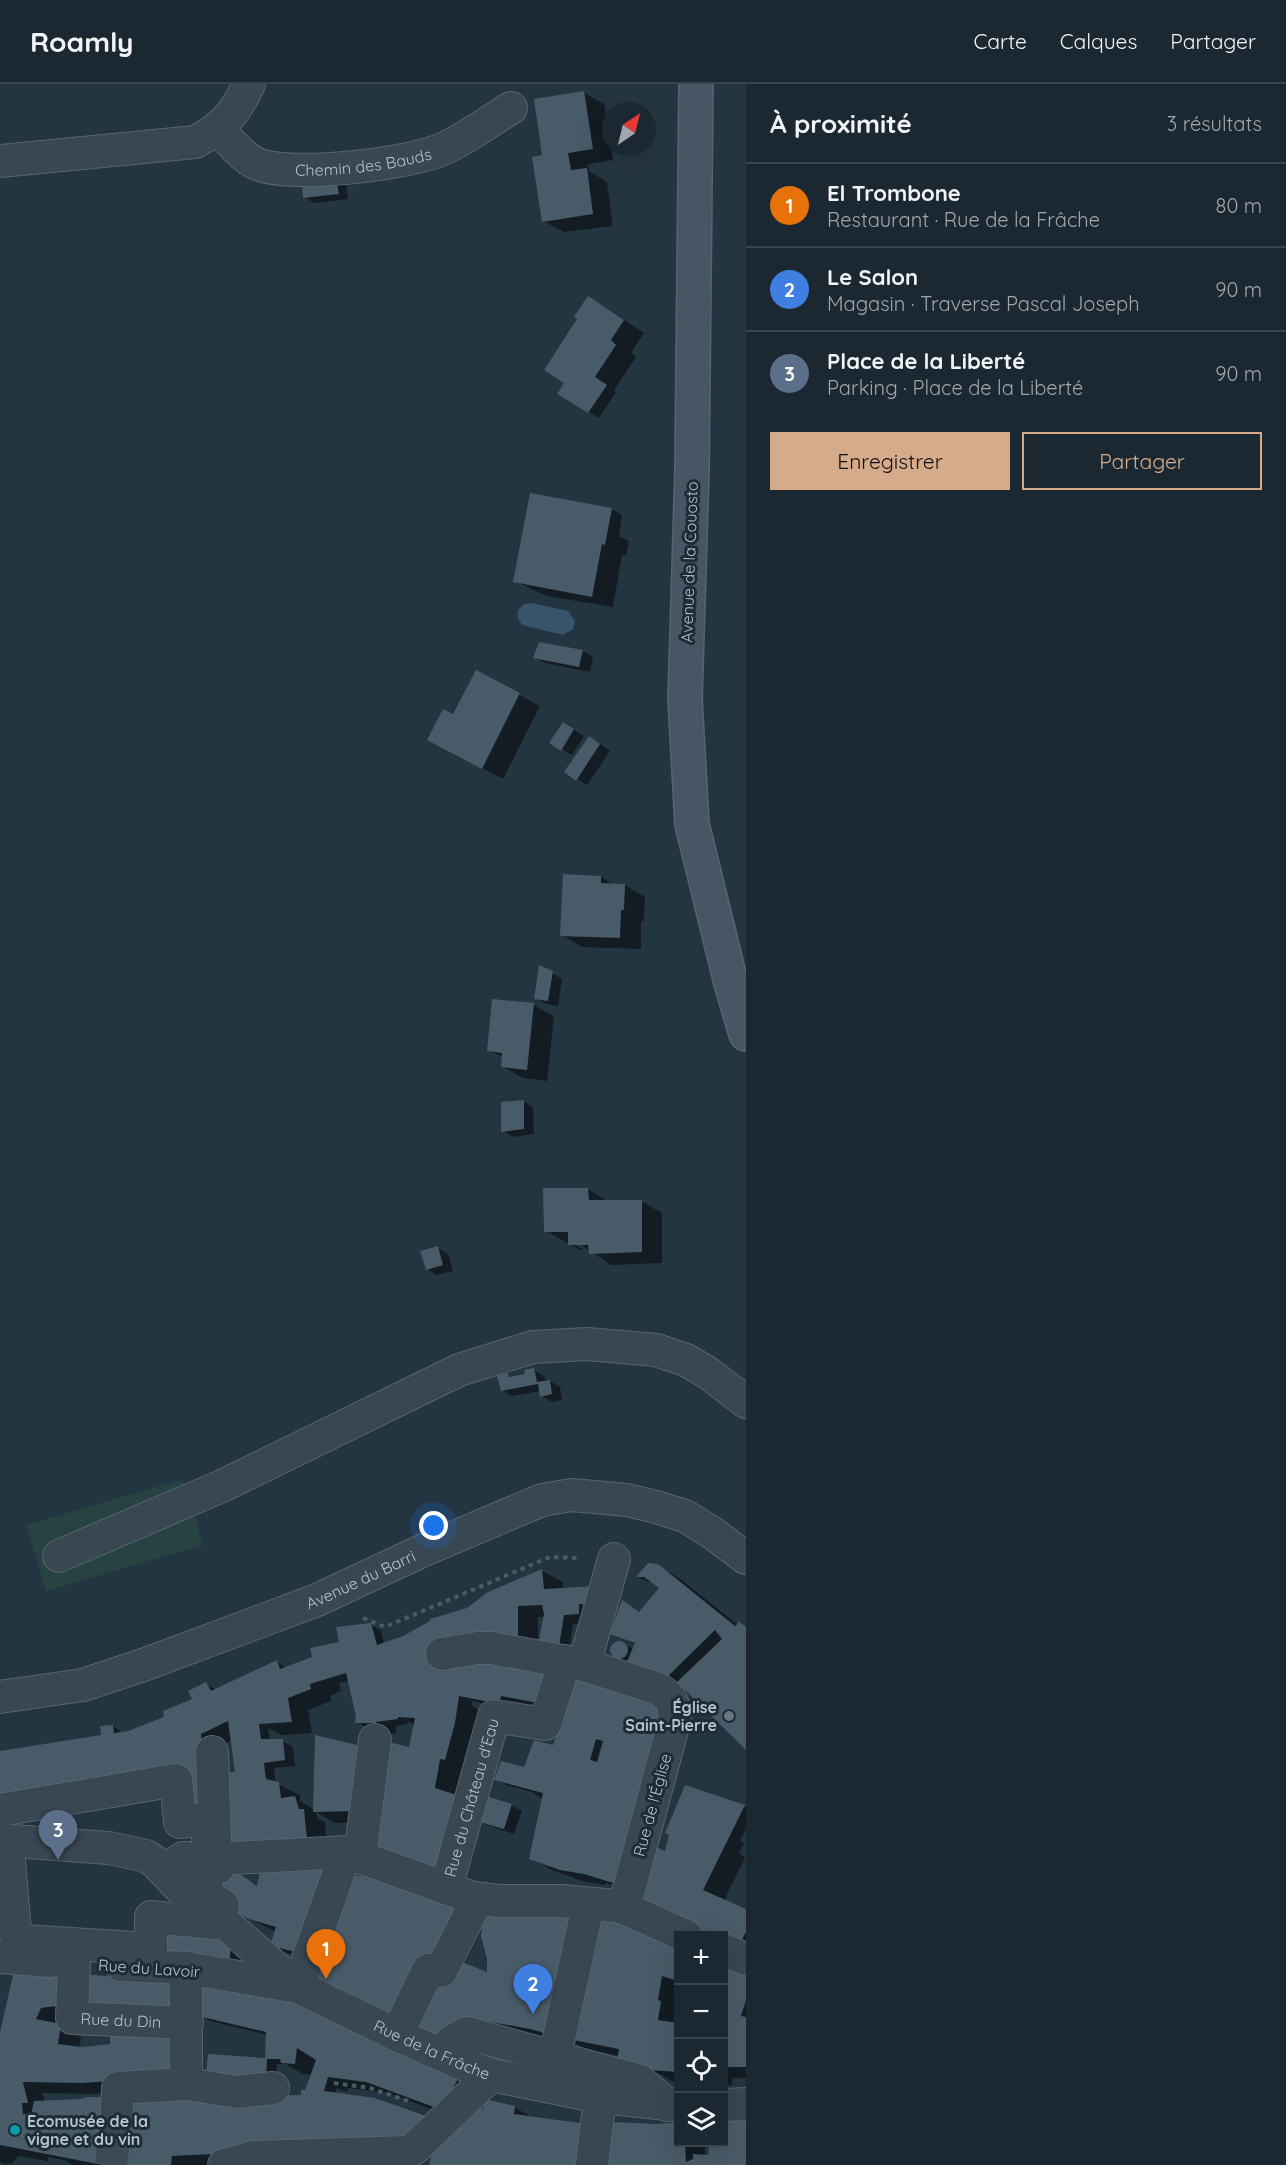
<!DOCTYPE html>
<html lang="fr">
<head>
<meta charset="utf-8">
<style>
	:root { --surface:#1b2832; --page:#28343e; --text:#f1f3f6; --muted:#a0a6ac; --line:#39444d; --accent:#d6ab8b }
	body { margin:0; font-family:Quicksand,sans-serif; background:var(--page); color:var(--text) }
	.controls { position:absolute; right:18px; bottom:18px; display:grid; overflow:hidden; border-radius:0px; box-shadow:0 6px 24px #0002 }
	.controls button { width:54px; height:54px; display:grid; place-items:center; padding:0; border:0; border-bottom:2px solid var(--line); background:var(--surface); color:var(--text); font:30px sans-serif }
	.compass { position:absolute; left:602px; top:18px; width:54px; height:54px; border-radius:50%; background:var(--surface); box-shadow:0 6px 24px #0002; rotate:35deg }
	.you { position:absolute; left:434px; top:1442px; width:21px; height:21px; margin:-15px; border:4px solid #fff; border-radius:50%; background:#1a73e8; box-shadow:0 0 0 9px #1a73e833 }
	.badge { display:grid; place-items:center; width:39px; height:39px; border-radius:50%; background:var(--accent); color:#fff; font-size:20px; font-weight:700 }
	.pin { position:absolute; translate:-50% -50px; filter:drop-shadow(0 2px 3px #0008) }
	.pin::after { content:''; position:absolute; top:32px; width:21px; height:18px; background:inherit; clip-path:polygon(0 0,100% 0,50% 100%) }
	.list { margin:0; padding:0; list-style:none }
	h2 { display:flex; justify-content:space-between; align-items:center; height:78px; margin:0; padding:0 24px; font-size:26px }
	h2 small { font-size:20px; font-weight:400; color:var(--muted) }
	.list li { display:grid; grid-template-columns:39px 1fr auto; gap:18px; align-items:center; box-sizing:border-box; height:84px; padding:0 24px; border-top:2px solid var(--line) }
	.list b { display:block; font-size:22px; white-space:nowrap }
	.list p { margin:0; font-size:20px; white-space:nowrap; color:var(--muted) }
	.list em { font-size:20px; font-style:normal; color:var(--muted) }
	.actions { display:flex; gap:12px; padding:18px 24px }
	.actions a { flex:1; padding:14px 0; border:2px solid var(--accent); border-radius:0px; text-align:center; font-size:21px; color:var(--accent) }
	.actions .main { background:var(--accent); color:#111 }
	.icon { flex:none; width:33px; height:33px; fill:none; stroke:currentColor; stroke-width:2; stroke-linecap:round; stroke-linejoin:round }
	.map { position:relative; flex:none; width:746px; height:2081px; overflow:hidden }
	header { display:flex; align-items:center; gap:36px; box-sizing:border-box; height:84px; padding:0 30px; background:var(--surface); border-bottom:2px solid var(--line) }
	header strong { font-size:28px }
	nav { display:flex; gap:33px; margin-inline-start:auto; font-size:21px }
	main { display:flex }
	aside { flex:1; background:var(--surface) }
	.map>svg:first-child { display:block }
</style>
</head>
<body>
<header>
<strong>Roamly</strong>
<nav><a>Carte</a><a>Calques</a><a>Partager</a></nav>
</header>
<main>
<div class="map">
<svg width="746" height="2081" viewBox="0 0 746 2081">
	<rect width="100%" height="100%" fill="#243542"/>
	<path fill="#264342" d="M184,1395l19,66 -157,46 -20,-66z"/>
	<path fill="#37546a" d="M532,519l36,8 7,10 -2,8 -10,6 -41,-10 -4,-7v-8l6,-6z"/>
	<g fill="#0007" fill-rule="evenodd">
		<path d="M583,8l21,12 9,56 -25,4 1,7 18,11 6,44 -49,6 -21,-11 1,-65z"/>
		<path d="M335,95l11,6 2,14 -34,4 -10,-6z"/>
		<path d="M609,226l35,23 -13,20 5,4 -22,33 2,2 -17,26 -40,-24z"/>
		<path d="M612,425l10,6 -3,21 10,5 -3,14h-4l-9,52 -67,-11 -31,-15z"/>
		<path d="M583,567l10,6 -3,15 -45,-9 -10,-6z"/>
		<path d="M477,588l63,34 -37,73 -43,-22 -6,-41z"/>
		<path d="M564,640l20,12 -12,19 -21,-12z"/>
		<path d="M600,660l10,7 -23,34 -21,-13z"/>
		<path d="M601,793l13,8h11l20,12 -1,24h-3v28l-59,-2 -20,-12z"/>
		<path d="M552,889l10,6 -4,27 -12,-2 -11,-6z"/>
		<path d="M534,921l20,11 -7,65 -24,-3 -21,-12 1,-9 -15,-7z"/>
		<path d="M523,1017l10,6 1,27 -21,3 -10,-6z"/>
		<path d="M588,1105l21,13 32,-1 21,12v50l-51,2 -37,-25 -2,3 12,7h-4l-34,-19z"/>
		<path d="M438,1164l10,6 5,17 -16,4 -10,-6z"/>
		<path d="M534,1286l10,6 2,6 4,-1 10,6 2,13 -10,2 -10,-6 -1,-5 -29,5 -10,-6 6,-15 5,3 14,-3z"/>
		<path d="M657,1481l22,13 59,47 1,-1 7,3v121l-59,-59 -1,1 -38,-15 -35,-19 -2,-6 3,-6 9,-1 10,6 2,-5 -23,-11 28,-20 21,-25 -7,-6h-6l-10,-5z"/>
		<path d="M542,1487l21,11v7l32,-2 -14,37h-8l-5,34 -14,51 -43,-8 -2,8 -36,-8 -2,4 8,5 -4,25 -9,36 -5,-1 -6,26 56,9 11,6 -8,23 -32,-11 -12,31 -86,-72 -8,40 -41,1 -19,-11 2,7 7,3 2,28 -60,4 -42,-12 -46,-47 -179,-42 106,-17 7,-10 10,7 45,-16 27,-17 11,-16 10,6 61,-28 10,6 29,-11 55,-32 10,6 3,13 84,-35 21,-15zM538,1533h7l-7,25zM349,1596l9,36 -1,6 20,12h19v-8l12,-2v-3l7,4 -5,23 -43,4 -11,-6 -41,64 -15,-9v-6l-24,-12 -2,-15 21,-2 -2,-19 -11,-6h-12l-2,-13 13,7 31,-2 -4,-23 23,-9 -1,-5 11,-5 -2,-8zM233,1656l4,34 -14,1 -2,-30z"/>
		<path d="M578,1590l76,174 12,5 78,-47 2,1v22l-6,12 4,2 -5,10 6,4 -21,44 7,2 15,8v40l-22,-15h-16l-23,-10 -49,-34 -30,-9 -1,2 -23,-4 -30,-11 -21,-12 12,-59 -11,-7 -26,-7 -10,-6 27,-10 31,-22z"/>
		<path d="M230,1785l28,17 92,-12 136,44 192,21v143l-6,-1 -10,-6 -33,-9 -9,-10 -35,-7 -9,-5v3l-52,-12 -11,-6 -150,-26 -29,-61 1,-8 -13,-3 -11,27 -29,-6 -10,-6 4,-14 -41,-21zM484,1841l4,50 -24,-10z"/>
		<path d="M216,1841l25,18 -1,22 -22,-2z"/>
		<path d="M725,1878l21,6v110h-13l-1,7h-8v-115z"/>
		<path d="M69,1890l-8,51 20,12 -2,11 32,-2 -7,48 -62,-1 3,9 258,-6 4,-4 6,-17 -10,-1 -17,-10h-9l-1,22 -19,3 10,-29 1,-25 -58,-14 -10,-6 4,-30 276,101 -11,22 15,2 30,-3 21,12 -104,46 3,-16 -199,16h-162l-9,-5 -16,-3v4l-29,-5 -7,7 -8,1 -4,-2v-117zM336,2004l11,4 1,-4 40,5 73,27 -36,-3 -90,-23z"/>
		<path d="M724,2037l22,1v43h-137l47,-39 22,-3v19h27v15h5l14,-15z"/>
	</g>
	<g fill="#485b68" fill-rule="evenodd">
		<path d="M584,7l9,58 -25,4 3,17 16,-2 6,46 -51,8 -10,-65 10,-2 -8,-56z"/>
		<path d="M336,94l3,16 -36,4 -1,-16z"/>
		<path d="M588,212l36,24 -13,20 5,5 -21,32 12,8 -19,28 -31,-19 7,-11 -20,-13 33,-51 -3,-2z"/>
		<path d="M530,409l82,15 -7,37 -3,-1 -10,53 -79,-15z"/>
		<path d="M539,558l44,8 -4,17 -46,-9z"/>
		<path d="M476,586l44,23 -38,76 -55,-29 16,-31 10,5z"/>
		<path d="M563,638l11,7 -13,22 -12,-8z"/>
		<path d="M589,652l11,8 -24,37 -12,-9z"/>
		<path d="M563,790l38,2v7l24,1 -1,26h-3l-1,28 -60,-2z"/>
		<path d="M539,881l14,6 -5,30 -14,-2z"/>
		<path d="M492,915l42,4 -7,67 -26,-3 1,-14 -15,-2z"/>
		<path d="M524,1016v29l-23,3v-30z"/>
		<path d="M543,1104h45l1,12h53v52l-53,2 -1,-9h-20v-13h-24z"/>
		<path d="M438,1162l5,19 -17,5 -6,-19z"/>
		<path d="M534,1284l3,14 13,-2 2,14 -12,3 -2,-13 -37,7 -4,-15 11,-3 1,4 16,-3 -1,-4z"/>
		<path d="M648,1479l10,1 77,62 4,-4 7,5v123l-69,-68 45,-43 -7,-9 -51,50 -38,-16 9,-21 -25,-9 12,-34 17,12 20,-24 -15,-11h-8z"/>
		<path d="M542,1485l2,20 51,-3 1,19 -17,-1v10l-15,1 -6,38 -21,-4 7,-35 -2,-9 -24,1v39l-52,12 88,12 -11,35 -42,-8 -2,8 -40,-8 -4,27 -10,37 -5,-1 -5,29 31,10 -31,76 -67,-21 12,-36 7,-37h-7l1,-40 28,7 6,-29 -17,-1v2l-22,3v1h-21l1,-7 -10,-43 -36,11 1,5 -23,9 4,24 -33,2 2,15h22l2,21 -21,3 2,16 13,3 2,16 14,-2 4,13h5l3,30 -83,3 -5,-69 16,-1 -7,-51 -27,13 6,85 -27,3 -4,-42 -176,30v-59l101,-16 -1,-9 13,-1 1,8 14,-2 36,-14 -1,-6 29,-12 -4,-8 18,-9 5,9 66,-31 3,9 32,-12 -2,-9 29,-6 -3,-15 35,-4 6,22 26,-9 27,-15v-2l37,-11 21,-16z"/>
		<circle cx="619" cy="1566" r="9"/>
		<path d="M577,1588l93,29 -44,186 -42,-13 -24,-4 -31,-11 14,-66 -49,-13 7,-19 23,6 10,-27 19,5zM596,1655l7,2 -6,21 -7,-2z"/>
		<path d="M315,1651l42,10 -1,66 -43,1z"/>
		<path d="M685,1701l60,20 -42,85 43,19v23l-8,15 -15,-12h-14l-67,-25 2,-37 12,-26 9,4 4,-16 -4,-2z"/>
		<path d="M483,1711l29,9 -8,25 -28,-8z"/>
		<path d="M330,1777l-29,92 -31,-7 6,-19 -27,-8 -26,-13 -18,-28 25,-11 27,19 4,-21z"/>
		<path d="M342,1790l28,3 98,29 -68,116 -88,-41 15,-43 6,2z"/>
		<path d="M591,1827l87,26v44l-16,-5 -4,24 3,1 -3,19 20,3v49l-29,-2 -32,-9 2,-12 -56,-11z"/>
		<path d="M523,1829l57,5 -25,118 -25,-7 -62,-11 -1,4 -25,15 -39,-6 54,-71 30,12v-13l-6,-23 2,-20z"/>
		<path d="M151,1833l80,19 -1,24 -24,-2 -55,-9z"/>
		<path d="M724,1879l22,4v33l-5,16 5,1v50h-22z"/>
		<path d="M14,1887l56,1 -6,33 -23,3 -5,11 25,5 -3,20 24,3 28,-3v-13h68l-4,46 -92,6 -59,-1 5,21h-6l1,11 8,1 3,-14 46,-2 8,-2 213,-2v-5h4l11,-30 -19,-12 -2,16 -14,-1 -1,-4h-13l-1,21 -61,2 3,-28 57,4 1,-26 -68,-16 5,-33 99,17 159,73 -19,37 -76,-28 -38,-5 -4,14 51,7 51,18 -17,21 -156,15 -81,4 -1,9h-68l-103,-20v-113z"/>
		<path d="M79,1890l94,7v29l-96,-1z"/>
		<path d="M484,2015l31,7 -1,8 72,10 -3,41h-154l4,-17 38,-42 12,3z"/>
		<path d="M724,2035l22,2v44h-138l3,-43 45,2 22,-2v20h7l1,20 7,-3v-5l15,1 1,-13h15z"/>
	</g>
	<g fill="none" stroke-linecap="round" stroke-linejoin="round">
		<path stroke="#3a4a57" stroke-width="32" stroke-dasharray="32 16" stroke-linecap="butt" d="M111,2081l5,-41"/>
		<g stroke="#56646f" stroke-width="34">
			<g id="street">
				<path id="s1" d="M218,45c12,12 23,27 37,34 33,16 157,1 190,-15 23,-11 45,-27 66,-40"/>
				<path d="M0,77l195,-19c28,-14 41,-30 54,-58"/>
				<path d="M59,1472l163,-70 237,-116 74,-23 54,-3 69,6 30,10 22,13 38,29"/>
				<path d="M442,1570l36,-6h13l93,17 72,23c17,9 17,13 19,31l-51,189"/>
				<path d="M584,1581l30,-106"/>
				<path id="s2" d="M0,1613l83,-12 63,-21 171,-64 107,-50 118,-50 30,-5 55,5 29,7 29,9 26,16 35,26"/>
				<path d="M212,1668l3,89"/>
				<path d="M0,1726l176,-30 4,42 27,-3 2,40 9,9 -10,4 -4,11 6,14 13,9 -7,17 -65,-6v32l-128,-8 -6,-3 -2,-6 -6,-71 -9,-10"/>
				<path id="s3" d="M0,1756l109,8 37,8 9,6 27,28 36,27 80,70 99,48 68,30 26,10 109,22 78,8"/>
				<path d="M360,1772l15,-116"/>
				<path d="M174,1798l-2,-13 4,-6 7,-5 33,1 130,-7 127,46 26,3h63l54,5 8,2 62,28"/>
				<path id="s4" d="M446,1804l48,-172 51,8 20,-63"/>
				<path d="M724,1866l22,9"/>
				<path d="M0,1873l50,4"/>
				<path id="s5" d="M74,1879l-2,55 115,5"/>
				<path d="M121,1881l65,3 112,19 48,-135"/>
				<path d="M397,1951l31,-65 13,1 32,-63"/>
				<path d="M442,1970l10,-13 15,-8 173,48 27,24"/>
				<path d="M546,1988l9,-16 32,-145"/>
				<path d="M186,2000v-116"/>
				<path d="M724,2021l22,-1"/>
				<path d="M116,2040l2,-36 68,-4 52,8 35,-4"/>
				<path d="M224,2081l30,-8 154,-5 7,-4 76,-73"/>
				<path d="M592,2081l8,-68"/>
			</g>
		</g>
		<g stroke="#56646f" stroke-width="36">
			<path id="secondary" d="M696,0l-4,386 -7,229 7,125 39,159 15,51"/>
		</g>
		<g stroke="#455f5e" stroke-width="4" stroke-dasharray="4.5 4.5" stroke-linecap="butt">
			<path d="M363,1534l22,9 165,-70 30,1"/>
			<path d="M334,1999l36,5 41,14"/>
		</g>
		<use href="#street" stroke="#394752" stroke-width="32"/>
		<use href="#secondary" stroke="#465665" stroke-width="33"/>
	</g>
	<circle fill="#6b7280" stroke="#1d2c37" stroke-width="2" cx="729" cy="1632" r="6"/>
	<circle fill="#0f9aa8" stroke="#1d2c37" stroke-width="2" cx="15" cy="2046" r="6"/>
	<g text-anchor="middle" dominant-baseline="central" stroke-width="6" stroke-linejoin="round" paint-order="stroke">
		<g font-size="16" fill="#b5c1cc" stroke="#1d2c37">
			<text stroke="none"><textPath href="#s1" startOffset="160">Chemin des Bauds</textPath></text>
			<text transform="translate(689 478) rotate(-88)">Avenue de la Couosto</text>
			<text stroke="none"><textPath href="#s2" startOffset="381">Avenue du Barri</textPath></text>
			<text stroke="none"><textPath href="#s4" startOffset="94">Rue du Château d'Eau</textPath></text>
			<text transform="translate(652 1721) rotate(-75)">Rue de l'Église</text>
			<text transform="translate(149 1884) rotate(4)">Rue du Lavoir</text>
			<text stroke="none"><textPath href="#s5" startOffset="104">Rue du Din</textPath></text>
			<text stroke="none"><textPath href="#s3" startOffset="496">Rue de la Frâche</textPath></text>
		</g>
		<g font-size="16" font-weight="bold" fill="#b5c1cc" stroke="#1d2c37" text-anchor="end">
			<text x="717" y="1623">Église<tspan x="717" dy="18">Saint-Pierre</tspan></text>
			<text x="27" y="2037" text-anchor="start">Ecomusée de la<tspan x="27" dy="18">vigne et du vin</tspan></text>
		</g>
	</g>
</svg>
<div class="controls">
<button>+</button>
<button>−</button>
<button><svg class="icon" aria-label="locate" viewBox="0 0 24 24"><circle cx="12" cy="12" r="6"/><path d="M12 2v4M12 18v4M2 12h4M18 12h4"/></svg></button>
<button><svg class="icon" aria-label="layers" viewBox="0 0 24 24"><path d="M12 4l9 5-9 5-9-5zM3 14l9 5 9-5"/></svg></button>
</div>
<svg class="compass" viewBox="-18 -18 36 36"><path d="M0-13l5 13h-10z" fill="#e53935"/><path d="M0 13l5-13h-10z" fill="#a0a6ac"/></svg>
<div class="you"></div>
<div class="pin badge" style="left:326px;top:1895px;background:#e8710a">1</div>
<div class="pin badge" style="left:533px;top:1930px;background:#3f7fe0">2</div>
<div class="pin badge" style="left:58px;top:1776px;background:#5c6f8a">3</div>
</div>
<aside>
<h2>À proximité<small>3 résultats</small></h2>
<ul class="list">
<li><span class="badge" style="background:#e8710a">1</span><div><b>El Trombone</b><p>Restaurant · Rue de la Frâche</p></div><em>80 m</em></li>
<li><span class="badge" style="background:#3f7fe0">2</span><div><b>Le Salon</b><p>Magasin · Traverse Pascal Joseph</p></div><em>90 m</em></li>
<li><span class="badge" style="background:#5c6f8a">3</span><div><b>Place de la Liberté</b><p>Parking · Place de la Liberté</p></div><em>90 m</em></li>
</ul>
<div class="actions"><a class="main">Enregistrer</a><a>Partager</a></div>
</aside>
</main>
</body>
</html>
